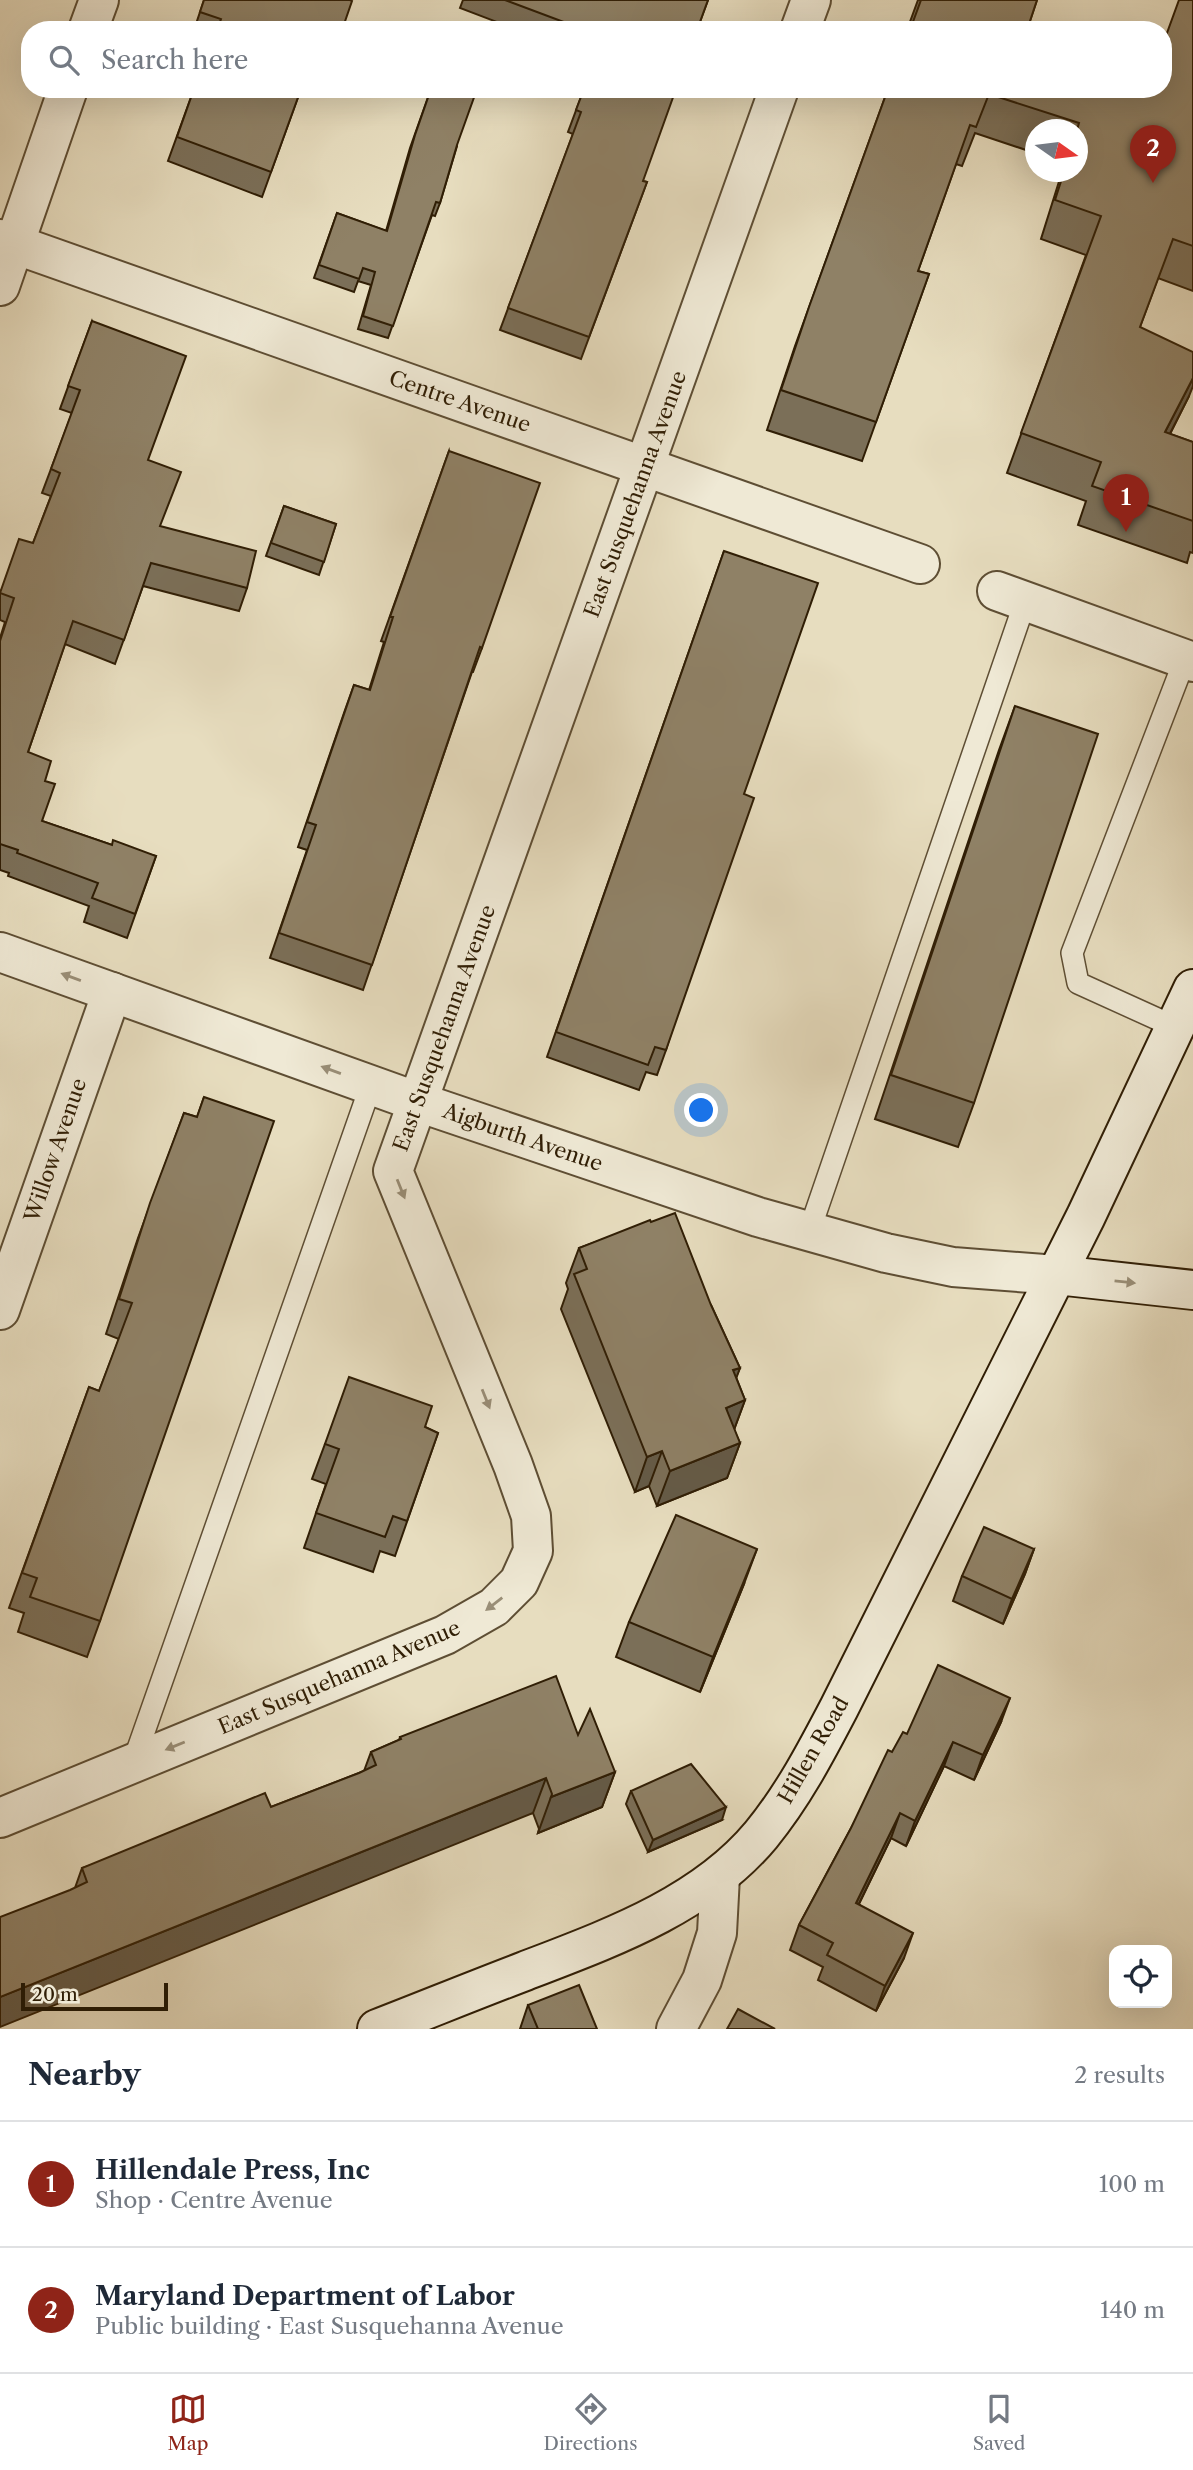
<!DOCTYPE html>
<html lang="en">
<head>
<meta charset="utf-8">
<style>
	:root { --surface:#fff; --page:#f6f6f7; --text:#1f2937; --muted:#747a83; --line:#e0e1e3; --accent:#8f2418 }
	body { margin:0; font-family:"Libre Caslon Text",serif; background:var(--page); color:var(--text) }
	.controls { position:absolute; right:21px; bottom:21px; display:grid; overflow:hidden; border-radius:14px; box-shadow:0 7px 28px #0002 }
	.controls button { width:63px; height:63px; display:grid; place-items:center; padding:0; border:0; border-bottom:2px solid var(--line); background:var(--surface); color:var(--text); font:35px sans-serif }
	.compass { position:absolute; left:1025px; top:119px; width:63px; height:63px; border-radius:50%; background:var(--surface); box-shadow:0 7px 28px #0002; rotate:104deg }
	.scale { position:absolute; left:21px; bottom:18px; width:147px; box-sizing:border-box; padding-left:7px; border:4px solid #301e05; border-top:0; font-size:19px; line-height:24px; white-space:nowrap; color:#301e05; -webkit-text-stroke:5px #efe9d5; paint-order:stroke }
	.you { position:absolute; left:702px; top:1111px; width:24px; height:24px; margin:-18px; border:5px solid #fff; border-radius:50%; background:#1a73e8; box-shadow:0 0 0 10px #1a73e833 }
	.badge { display:grid; place-items:center; width:46px; height:46px; border-radius:50%; background:var(--accent); color:#fff; font-size:23px; font-weight:700 }
	.pin { position:absolute; translate:-50% -58px; filter:drop-shadow(0 2px 4px #0008) }
	.pin::after { content:''; position:absolute; top:37px; width:24px; height:21px; background:inherit; clip-path:polygon(0 0,100% 0,50% 100%) }
	.list { margin:0; padding:0; list-style:none }
	h2 { display:flex; justify-content:space-between; align-items:center; height:91px; margin:0; padding:0 28px; font-size:30px }
	h2 small { font-size:23px; font-weight:400; color:var(--muted) }
	.list li { display:grid; grid-template-columns:46px 1fr auto; gap:21px; align-items:center; box-sizing:border-box; height:126px; padding:0 28px; border-top:2px solid var(--line) }
	.list b { display:block; font-size:26px; white-space:nowrap }
	.list p { margin:0; font-size:23px; white-space:nowrap; color:var(--muted) }
	.list em { font-size:23px; font-style:normal; color:var(--muted) }
	.icon { flex:none; width:38px; height:38px; fill:none; stroke:currentColor; stroke-width:2; stroke-linecap:round; stroke-linejoin:round }
	.map { position:relative; flex:none; width:1193px; height:2029px; overflow:hidden }
	.search { position:absolute; background:var(--surface); box-shadow:0 7px 28px #0002; left:21px; right:21px; top:21px; height:77px; display:flex; align-items:center; gap:18px; box-sizing:border-box; padding:0 24px; border-radius:28px; color:var(--muted); font-size:26px }
	.sheet { height:343px; background:var(--surface) }
	nav { display:flex; justify-content:space-around; align-items:center; box-sizing:border-box; height:98px; border-top:2px solid var(--line); background:var(--surface); font-size:19px; color:var(--muted) }
	nav a { display:grid; justify-items:center; gap:4px }
	nav .on { color:var(--accent) }
	.map>svg:first-child { display:block }
</style>
</head>
<body>
<div class="map">
<svg width="1193" height="2029" viewBox="0 0 1193 2029">
	<rect width="100%" height="100%" fill="#e7ddbf"/>
	<filter id="stains"><feTurbulence type="fractalNoise" baseFrequency=".00286" numOctaves="4"/><feColorMatrix values="0 0 0 0 .2 0 0 0 0 .09 0 0 0 0 .02 0 0 0 .5 -.17"/></filter>
	<radialGradient id="worn" r=".72"><stop offset=".6" stop-color="#630" stop-opacity="0"/><stop offset="1" stop-color="#630" stop-opacity=".3"/></radialGradient>
	<g fill="none" stroke-linecap="round" stroke-linejoin="round">
		<g stroke="#5e4e34" stroke-width="24">
			<g id="lane">
				<path d="M1175,1027l-97,-44 -6,-30 113,-294"/>
				<path d="M809,1232l216,-630"/>
				<path d="M133,1763l238,-678"/>
			</g>
		</g>
		<g stroke="#5e4e34" stroke-width="42">
			<g id="street">
				<path d="M88,30l11,-30"/>
				<path d="M800,30l11,-30"/>
				<path d="M0,239l920,325"/>
				<path d="M0,286l68,-197"/>
				<path d="M997,591l196,71"/>
				<path d="M0,952l418,150 340,115 128,36 67,14 104,8"/>
				<path d="M0,1310l112,-318"/>
				<path d="M0,1818l445,-183 49,-28 25,-25 14,-31 -2,-35 -18,-51 -120,-294 386,-1082"/>
				<path d="M676,2029l26,-49 15,-47 3,-57"/>
			</g>
		</g>
		<g stroke="#301e05" stroke-width="42">
			<g id="secondary">
				<path d="M1057,1275l136,15"/>
				<path d="M377,2029c49,-19 98,-39 148,-58 83,-32 177,-65 236,-136 32,-39 55,-83 78,-127l247,-492 107,-227"/>
			</g>
		</g>
		<use href="#lane" stroke="#efe9d5" stroke-width="21"/>
		<use href="#street" stroke="#efe9d5" stroke-width="38"/>
		<use href="#secondary" stroke="#efe9d5" stroke-width="38"/>
	</g>
	<g fill="#7b6f58" stroke="#301e05" stroke-width="2">
		<path d="M204,0h146l-8,30h-148z"/>
		<path d="M463,0h245l-11,30h-179l-58,-22z"/>
		<path d="M918,0h119l-10,30h-120z"/>
		<path d="M1193,0v291l-35,-13 -18,49 49,69 -19,38 23,8v111l-3,-1 -3,11 -109,-38 8,-24 -79,-28 79,-218 -45,-16 21,-67h15v-42h-42v23l-60,-20 -13,33 -6,-2 -38,107 11,3 -67,187 -95,-31 28,-84 93,-257h275z"/>
		<path d="M194,89h107l-39,108 -94,-36z"/>
		<path d="M431,89l26,57 -17,57 -5,13 -3,-1 -44,123 -30,-9 13,-44 -13,-4 -4,11 -40,-14 23,-65 49,18 24,-83z"/>
		<path d="M584,89l59,92 4,1 -66,177 -81,-29 73,-196 -5,-2z"/>
		<path d="M92,321l56,139 12,66 87,62 -8,23 -96,-25 -28,78 -50,-20 -37,108 17,29 -3,40 70,24 44,11 -29,82 -43,-16 5,-16 -81,-30 1,-3 -9,-3v-232l5,-16 -5,-2v-28l33,-49 18,-47 -9,-3 30,-80 -12,-4z"/>
		<path d="M449,451l33,197 -9,24h-1l-109,318 -93,-32 37,-108 -9,-3 47,-137 9,-25 15,5 15,-48 -3,-1z"/>
		<path d="M284,506l52,18 -17,51 -53,-19z"/>
		<path d="M724,551l20,243 -78,256 -9,25 -11,-3 -7,18 -92,-33z"/>
		<path d="M1015,706l-41,397 -16,44 -83,-28 124,-369z"/>
		<path d="M204,1097l-104,524 -13,36 -69,-25 6,-19 -15,-5 80,-221 10,4 20,-52 -13,-5 32,-96 46,-125 13,4z"/>
		<path d="M651,1222l60,83 29,63 -4,9 9,23 -11,30 6,13 -13,35 -70,28 -8,-20 -14,6 -74,-183 7,-20 -2,-6 13,-35z"/>
		<path d="M425,1427l13,6 -43,123 -15,-5 -7,21 -69,-24 22,-64 -14,-5 13,-35z"/>
		<path d="M1034,1549l-9,25 -22,50 -50,-23 9,-25z"/>
		<path d="M744,1584l-44,108 -84,-35 13,-35z"/>
		<path d="M1001,1722l-27,58 -30,-14 -38,80 -15,-8 -32,66 45,54 -28,53 -58,-31 5,-13 -33,-17 9,-25 93,-173 15,-18z"/>
		<path d="M578,1735l37,37 -13,35 -64,26 1,-4 -6,-16 -458,75 7,-20 189,-61 88,-34 5,-2 7,-19 28,-12 1,-3z"/>
		<path d="M631,1791l91,29 -74,32 -22,-48z"/>
		<path d="M528,2005l69,24h-77z"/>
	</g>
	<g fill="#645a47" stroke="#301e05" stroke-width="2">
		<path d="M1193,378v8l-4,10 -38,75 14,-39z"/>
		<path d="M740,1368l-13,35 6,-33z"/>
		<path d="M745,1400l-13,35 -6,-27z"/>
		<path d="M740,1443l-13,35 -70,28 13,-35z"/>
		<path d="M662,1451l-13,35 -14,6 12,-35z"/>
		<path d="M757,1549l-13,35 -44,108 13,-35z"/>
		<path d="M1034,1549l-9,25 -22,50 9,-25z"/>
		<path d="M1010,1698l-9,24 -27,58 9,-25z"/>
		<path d="M953,1742l-9,24 -38,80 9,-25z"/>
		<path d="M615,1772l-13,35 -64,26 13,-36z"/>
		<path d="M546,1778l-13,35 -533,214v-30z"/>
		<path d="M726,1807l-4,13 -74,32 5,-12z"/>
		<path d="M900,1813l-9,25 -44,90 9,-25z"/>
		<path d="M913,1933l-9,25 -28,53 9,-25z"/>
	</g>
	<g fill="#8f8166" stroke="#301e05" stroke-width="2">
		<path d="M204,0h146l2,1 -10,29h-125l4,-11 -21,-7z"/>
		<path d="M505,0h203l-11,30h-112z"/>
		<path d="M920,0h117l-10,30h-117l11,-30z"/>
		<path d="M1179,0h14v246l-20,-7 -33,88 53,25v26l-28,54 28,10v79l-101,-35 9,-24 -80,-29 80,-217 -46,-16 9,-28h13v-42l2,-7 -90,-29 -13,33 -6,-2 -52,146 11,3 -53,148 -95,-32 28,-83 79,-218h275v-45z"/>
		<path d="M194,89h107l-30,83 -94,-35z"/>
		<path d="M431,89h46l-20,56 -17,58 -4,-1 -43,124 -30,-10 12,-44 -12,-4 -4,11 -40,-14 18,-52 50,18 28,-96z"/>
		<path d="M584,89h92l-33,92 4,1 -58,155 -81,-29 73,-196 -5,-2z"/>
		<path d="M92,321l94,35 -38,104 33,12 -21,54 96,25 -9,37 -96,-25 -27,77 -51,-19 -45,131 23,9 -6,20 10,3 -13,37 70,24 1,-5 43,16 -21,58 -43,-16 6,-15 -81,-30 1,-3 -18,-6v-203l14,-43 -14,-5 19,-54 14,4 27,-70 -9,-4 29,-79 -12,-4z"/>
		<path d="M449,451l91,32 -58,165 -2,-1 -108,318 -93,-32 37,-108 -9,-3 47,-137 16,5 23,-73h-3z"/>
		<path d="M284,506l52,18 -12,38 -53,-19z"/>
		<path d="M724,551l94,32 -74,211 10,4 -88,252 -11,-3 -7,18 -92,-33z"/>
		<path d="M1015,706l83,28 -124,369 -83,-28z"/>
		<path d="M204,1097l70,24 -174,500 -70,-24 7,-19 -15,-5 67,-186 10,4 33,-88 -13,-4 31,-96 34,-90 13,4z"/>
		<path d="M675,1213l36,92 29,63 -7,2 12,30 -19,8 14,35 -70,28 -8,-20 -15,6 -73,-183 13,-5 -8,-21 71,-28 1,2z"/>
		<path d="M349,1377l83,29 -7,21 13,6 -31,88 -14,-5 -8,21 -69,-24 23,-64 -14,-5z"/>
		<path d="M676,1515l81,34 -44,108 -84,-35z"/>
		<path d="M984,1527l50,22 -22,50 -50,-23z"/>
		<path d="M938,1665l72,33 -27,57 -30,-13 -38,79 -15,-8 -44,90 57,30 -28,53 -58,-31 6,-12 -34,-18 52,-97 37,-78 4,2 11,-20 4,2z"/>
		<path d="M556,1676l22,59 12,-26 25,63 -64,25 1,-3 -6,-16 -546,219v-80l70,-27 17,-8 -5,-14 183,-75 6,14 88,-34 17,-8 -5,-13 30,-13 -1,-2z"/>
		<path d="M691,1764l35,43 -73,33 -22,-49z"/>
		<path d="M579,1985l18,44h-59l-10,-24z"/>
		<path d="M738,2009l37,20h-48z"/>
	</g>
	<defs><path id="oneway-solid" d="M-6-.8H1V-3.2L6.5 0L1 3.2V.8H-6Z" transform="scale(1.75)"/></defs>
	<g fill="#998e77">
		<use href="#oneway-solid" transform="translate(71 977) rotate(-160)"/>
		<use href="#oneway-solid" transform="translate(331 1070) rotate(-160)"/>
		<use href="#oneway-solid" transform="translate(401 1189) rotate(68)"/>
		<use href="#oneway-solid" transform="translate(1125 1282) rotate(6)"/>
		<use href="#oneway-solid" transform="translate(486 1399) rotate(68)"/>
		<use href="#oneway-solid" transform="translate(494 1604) rotate(142)"/>
		<use href="#oneway-solid" transform="translate(175 1746) rotate(158)"/>
	</g>
	<g text-anchor="middle" dominant-baseline="central" stroke-width="5" stroke-linejoin="round" paint-order="stroke">
		<g font-size="21" fill="#301e05" stroke="#efe9d5">
			<text transform="translate(460 401) rotate(19)">Centre Avenue</text>
			<text transform="translate(635 494) rotate(-70)">East Susquehanna Avenue</text>
			<text transform="translate(444 1028) rotate(-70)">East Susquehanna Avenue</text>
			<text transform="translate(523 1137) rotate(19)">Aigburth Avenue</text>
			<text transform="translate(55 1150) rotate(-71)">Willow Avenue</text>
			<text transform="translate(339 1677) rotate(-23)">East Susquehanna Avenue</text>
			<text transform="translate(813 1750) rotate(-60)">Hillen Road</text>
		</g>
	</g>
	<rect width="100%" height="100%" filter="url(#stains)"/>
	<rect width="100%" height="100%" fill="url(#worn)"/>
</svg>
<div class="controls">
<button><svg class="icon" aria-label="locate" viewBox="0 0 24 24"><circle cx="12" cy="12" r="6"/><path d="M12 2v4M12 18v4M2 12h4M18 12h4"/></svg></button>
</div>
<svg class="compass" viewBox="-18 -18 36 36"><path d="M0-13l5 13h-10z" fill="#e53935"/><path d="M0 13l5-13h-10z" fill="#747a83"/></svg>
<div class="scale">20 m</div>
<div class="you"></div>
<div class="pin badge" style="left:1126px;top:532px">1</div>
<div class="pin badge" style="left:1153px;top:183px">2</div>
<div class="search"><svg class="icon" aria-label="search" viewBox="0 0 24 24"><circle cx="10" cy="10" r="6"/><path d="M15 15l6 6"/></svg>Search here</div>
</div>
<section class="sheet">
<h2>Nearby<small>2 results</small></h2>
<ul class="list">
<li><span class="badge">1</span><div><b>Hillendale Press, Inc</b><p>Shop · Centre Avenue</p></div><em>100 m</em></li>
<li><span class="badge">2</span><div><b>Maryland Department of Labor</b><p>Public building · East Susquehanna Avenue</p></div><em>140 m</em></li>
</ul>
</section>
<nav>
<a class="on"><svg class="icon" aria-label="map" viewBox="0 0 24 24"><path d="M3 6l6-2 6 2 6-2v14l-6 2-6-2-6 2zM9 4v14M15 6v14"/></svg>Map</a>
<a><svg class="icon" aria-label="directions" viewBox="0 0 24 24"><path d="M12 3l9 9-9 9-9-9zM9 14v-3h6M13 9l2 2-2 2"/></svg>Directions</a>
<a><svg class="icon" aria-label="saved" viewBox="0 0 24 24"><path d="M7 4h10v16l-5-4-5 4z"/></svg>Saved</a>
</nav>
</body>
</html>
